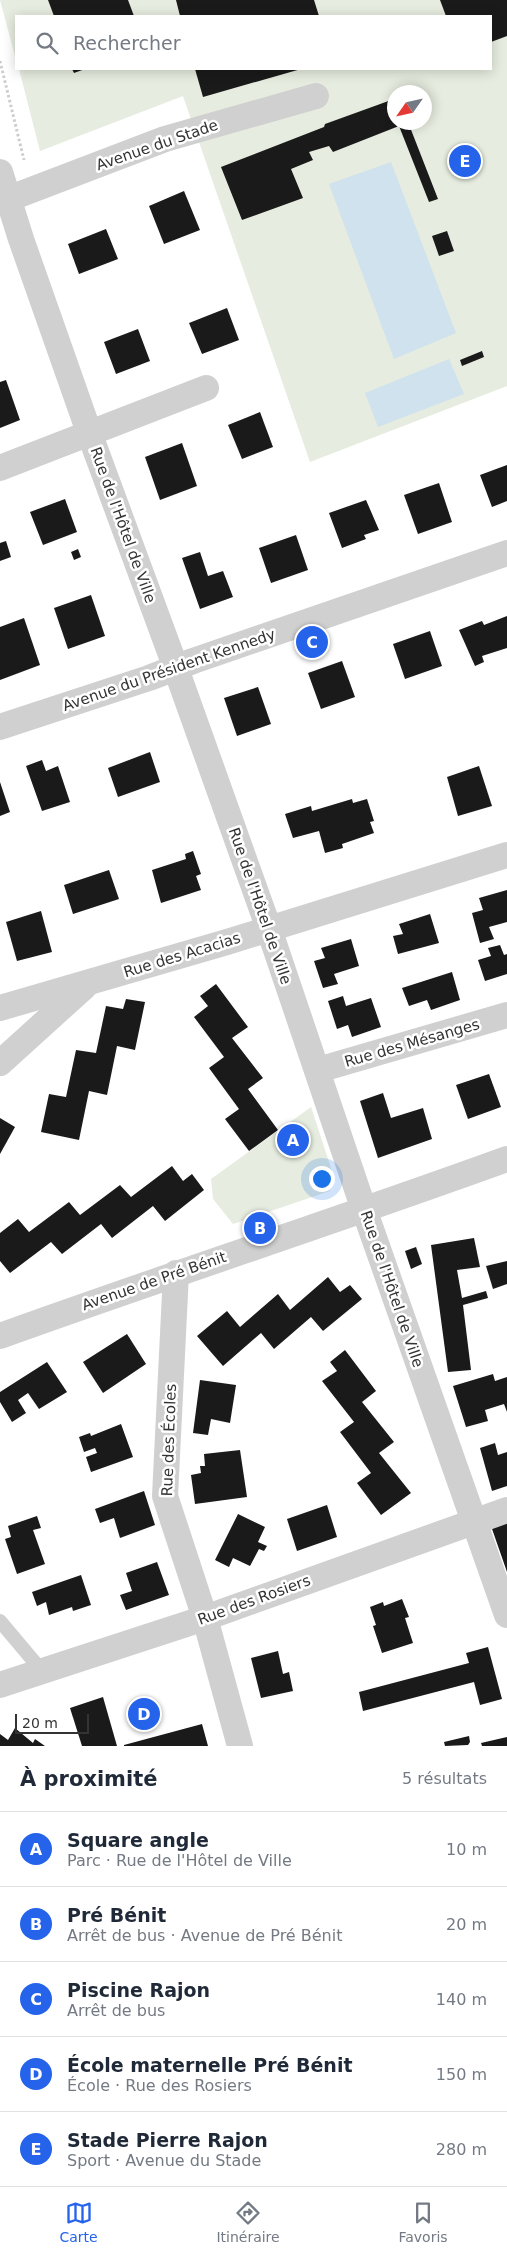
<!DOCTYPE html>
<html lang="fr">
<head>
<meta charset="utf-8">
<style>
	:root { --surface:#fff; --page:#f6f6f7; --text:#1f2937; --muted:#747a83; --line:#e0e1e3; --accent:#2563eb }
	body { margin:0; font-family:"DejaVu Sans",sans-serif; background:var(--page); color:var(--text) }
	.compass { position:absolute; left:387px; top:85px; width:45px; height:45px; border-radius:50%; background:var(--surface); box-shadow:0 2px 12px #0003; rotate:236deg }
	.scale { position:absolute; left:15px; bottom:12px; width:74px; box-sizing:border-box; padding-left:5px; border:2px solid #333; border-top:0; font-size:14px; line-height:18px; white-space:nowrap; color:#333; -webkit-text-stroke:4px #fff; paint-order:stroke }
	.you { position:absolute; left:321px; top:1178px; width:18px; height:18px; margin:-12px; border:4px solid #fff; border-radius:50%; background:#1a73e8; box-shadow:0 0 0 8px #1a73e833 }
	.badge { display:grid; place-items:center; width:32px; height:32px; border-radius:50%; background:var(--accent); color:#fff; font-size:16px; font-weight:700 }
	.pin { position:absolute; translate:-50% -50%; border:2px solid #fff; box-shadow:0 1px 5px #0006 }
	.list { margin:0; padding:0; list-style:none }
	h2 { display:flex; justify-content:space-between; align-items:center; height:65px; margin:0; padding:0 20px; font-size:21px }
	h2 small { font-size:16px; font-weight:400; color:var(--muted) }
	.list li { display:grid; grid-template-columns:32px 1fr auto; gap:15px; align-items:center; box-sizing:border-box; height:75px; padding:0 20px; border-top:1px solid var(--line) }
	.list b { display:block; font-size:19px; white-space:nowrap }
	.list p { margin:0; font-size:16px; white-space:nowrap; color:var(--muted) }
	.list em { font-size:16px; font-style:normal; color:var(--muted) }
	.icon { flex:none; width:28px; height:28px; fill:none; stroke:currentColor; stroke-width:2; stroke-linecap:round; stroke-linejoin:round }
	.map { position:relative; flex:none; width:507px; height:1746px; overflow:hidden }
	.search { position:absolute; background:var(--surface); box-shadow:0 2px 12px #0003; left:15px; right:15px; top:15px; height:55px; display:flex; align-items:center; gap:12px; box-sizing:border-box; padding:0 18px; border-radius:0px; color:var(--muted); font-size:19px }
	.sheet { height:440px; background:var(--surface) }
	nav { display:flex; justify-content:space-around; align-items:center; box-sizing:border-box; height:70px; border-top:1px solid var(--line); background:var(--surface); font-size:14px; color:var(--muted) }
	nav a { display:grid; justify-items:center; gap:2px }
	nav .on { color:var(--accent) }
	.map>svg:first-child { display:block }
</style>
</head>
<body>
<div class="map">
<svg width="507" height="1746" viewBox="0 0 507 1746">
	<rect width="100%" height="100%" fill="#fff"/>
	<g fill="#e6ecdf" fill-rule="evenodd">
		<path d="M0,0h507v386l-197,76 -127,-366 -143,55 -21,-82h472v-53h-475v44zM394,92h30v30h-30z"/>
		<path d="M311,1107l22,67 -3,17 -97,33 -20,-25 -2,-20z"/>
	</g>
	<g fill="#cfe2ee">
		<path d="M391,162l65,171 -62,26 -65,-175z"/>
		<path d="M449,359l15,35 -86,33 -13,-34z"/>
	</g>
	<g fill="#1a1a1a">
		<path d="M48,0h80l6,16h-80z"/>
		<path d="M176,0h138l5,16h-139z"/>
		<path d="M440,0h67v36l-16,6v-26h-45z"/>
		<path d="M72,69h13l-11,4z"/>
		<path d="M195,69h106l-98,28z"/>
		<path d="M394,99v23h14l30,77 -9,3 -30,-76 -66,26 -4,-6 -20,6 4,8 -22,9 12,29 -61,22 -21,-53 103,-40 1,-3z"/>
		<path d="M184,191l16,39 -36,14 -15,-38z"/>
		<path d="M106,229l12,30 -39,15 -11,-30z"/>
		<path d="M447,231l7,20 -15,5 -7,-20z"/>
		<path d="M227,308l12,32 -37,14 -13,-31z"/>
		<path d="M138,329l12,32 -34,13 -12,-32z"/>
		<path d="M482,351l2,6 -22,9 -2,-6z"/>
		<path d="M6,380l14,40 -20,8v-46z"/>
		<path d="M260,412l13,35 -31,12 -14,-34z"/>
		<path d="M182,443l15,43 -37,14 -15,-43z"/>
		<path d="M507,465v36l-15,6 -12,-32z"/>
		<path d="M439,483l13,39 -34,12 -14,-39z"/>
		<path d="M65,499l12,33 -34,13 -13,-33z"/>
		<path d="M366,500l13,30 -15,5 2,4 -24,9 -13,-35z"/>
		<path d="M296,535l12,35 -37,13 -12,-35z"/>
		<path d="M6,541l5,16 -11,4v-18z"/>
		<path d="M78,549l3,8 -7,3 -3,-8z"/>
		<path d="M200,552l8,24 15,-5 10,26 -33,12 -18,-51z"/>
		<path d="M91,595l14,41 -37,13 -14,-41z"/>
		<path d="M507,616v32l-25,8 2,6 -9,4 -16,-36 23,-9 2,4z"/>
		<path d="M24,618l16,47 -40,15v-53z"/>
		<path d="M430,631l12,35 -37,13 -12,-35z"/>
		<path d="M342,661l13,36 -34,12 -13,-36z"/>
		<path d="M258,687l13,37 -34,12 -13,-38z"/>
		<path d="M150,752l10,30 -42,15 -10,-29z"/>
		<path d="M42,760l4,11 12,-5 12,36 -28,9 -16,-45z"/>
		<path d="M479,766l13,40 -34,10 -11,-39z"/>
		<path d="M0,782l10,30 -10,4z"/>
		<path d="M352,799l1,4 14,-4 7,22 -4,1 4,11 -32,11 1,4 -18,5 -6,-22 -26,7 -8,-24 26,-8 1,5z"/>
		<path d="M193,851l8,23 -5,2 5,14 -40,13 -9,-33 34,-11 -1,-5z"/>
		<path d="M109,870l10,29 -46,15 -9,-29z"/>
		<path d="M507,890v32l-18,5 5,12 -14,4 -8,-30 11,-3 -4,-12z"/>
		<path d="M41,911l11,41 -35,9 -11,-39z"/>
		<path d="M430,914l9,29 -41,11 -5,-18 10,-2 -4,-10z"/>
		<path d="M351,939l8,27 -25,8 4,10 -15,4 -9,-27 11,-3 -4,-10z"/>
		<path d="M500,945l4,10 3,-1v20l-22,7 -7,-21 13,-4 -3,-8z"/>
		<path d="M452,972l8,28 -29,10 -4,-10 -18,6 -7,-18z"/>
		<path d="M216,984l32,43 -16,11 31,40 -15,11 30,41 -29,21 -24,-32 14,-10 -30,-41 15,-11 -30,-40 14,-11 -8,-10z"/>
		<path d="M343,996l3,10 25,-8 10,29 -29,10 -4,-12 -11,4 -9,-28z"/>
		<path d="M126,999l19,3 -10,48 -18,-4 -10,49 -18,-4 -10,49 -38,-8 8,-38 17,3 10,-47 20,3 10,-47 17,3z"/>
		<path d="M489,1074l12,33 -33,12 -12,-34z"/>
		<path d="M383,1093l8,25 32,-10 9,31 -54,19 -18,-57z"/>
		<path d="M0,1118l15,9 -15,27z"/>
		<path d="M172,1166l11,15 9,-7 12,16 -39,31 -12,-15 -41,32 -11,-14 -39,30 -11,-12 -41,31 -10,-12v-28l18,-14 11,13 40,-30 11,13 40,-30 11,12z"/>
		<path d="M474,1238l6,29 -23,3 5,28 24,-7 2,7 -25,7 8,65 -23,2 -17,-127z"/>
		<path d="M416,1247l6,17 -11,5 -6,-18z"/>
		<path d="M507,1261v23l-14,5 -7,-23z"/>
		<path d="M328,1277l12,15 10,-7 12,14 -39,32 -12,-14 -37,32 -13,-16 -38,33 -26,-30 30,-25 13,16 38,-33 12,16z"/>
		<path d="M127,1334l19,30 -43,29 -20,-31z"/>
		<path d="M345,1350l31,41 -14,11 32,40 -15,11 32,40 -30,22 -24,-32 14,-10 -31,-41 14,-10 -32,-41 15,-10 -7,-9z"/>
		<path d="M47,1362l20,30 -28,17 -11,-16 -10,7 8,13 -14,9 -12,-20v-10z"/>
		<path d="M493,1374l2,7 12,-4v35l-3,-8 -19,6 3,11 -22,6 -13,-41z"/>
		<path d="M200,1380l36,5 -6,38 -19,-4 -3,16 -15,-2z"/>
		<path d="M121,1424l12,33 -42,15 -5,-15 11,-4 -2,-5 -11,4 -5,-15 11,-4 1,3z"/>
		<path d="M495,1443l3,12 9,-3v34l-15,5 -12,-43z"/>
		<path d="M240,1450l7,47 -52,7 -4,-29 10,-2 -1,-7h5l-1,-12z"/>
		<path d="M144,1491l11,34 -35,13 -6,-20 -14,5 -5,-14z"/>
		<path d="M327,1505l10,32 -40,14 -10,-32z"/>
		<path d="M238,1514l27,13 -7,15 9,4 -3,5 -5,-2 -9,17 -17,-8 -4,9 -14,-7z"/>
		<path d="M37,1516l4,12 -8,2 12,34 -28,10 -12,-35 6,-2 -3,-11z"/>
		<path d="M507,1521v51l-16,-46z"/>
		<path d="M157,1562l12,33 -43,15 -6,-15 12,-4 -6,-18z"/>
		<path d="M81,1575l10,30 -18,6 -1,-4 -23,8 -3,-13 -9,4 -5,-14z"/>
		<path d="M402,1599l7,18 -4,1 8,25 -31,10 -9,-27 3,-1 -6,-18 13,-5 1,4z"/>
		<path d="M488,1647l14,52 -22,6 -6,-23 -111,29 -4,-19 110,-29 -3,-10z"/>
		<path d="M278,1651l5,23 6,-2 4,19 -32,7 -10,-40z"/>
		<path d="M103,1697l14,49h-35l-12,-38z"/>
		<path d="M202,1724l6,22h-84v-1z"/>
		<path d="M15,1728l18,15 2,-4 10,7h-45v-12l8,6z"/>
		<path d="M469,1736l1,6 -2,3 -23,1 -1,-4z"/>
		<path d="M507,1737v9h-25l-1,-3z"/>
	</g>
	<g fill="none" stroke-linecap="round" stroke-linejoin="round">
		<path stroke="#cdcdcd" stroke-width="3" stroke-dasharray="2.5 2.5" stroke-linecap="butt" d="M0,61l24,99"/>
		<path stroke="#d0d0d0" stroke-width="14" d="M0,1621l42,50"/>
		<g stroke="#d0d0d0" stroke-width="26">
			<path d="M0,172l21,67 69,196 80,217 99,277 90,266 148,420"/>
			<path d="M0,202l165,-63 151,-43"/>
			<path d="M0,468l206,-80"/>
			<path d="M0,727l149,-49 44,-17 314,-108"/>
			<path d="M0,1008l227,-66 280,-87"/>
			<path d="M0,1063l84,-76"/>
			<path d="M318,1070l189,-55"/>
			<path d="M176,1273l-11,223 40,122 35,128"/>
			<path d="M0,1336c169,-61 339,-116 507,-177"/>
			<path d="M0,1685l205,-67 302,-108"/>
		</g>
	</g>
	<g text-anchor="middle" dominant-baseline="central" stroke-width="5" stroke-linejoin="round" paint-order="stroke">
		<g font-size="15" fill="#333" stroke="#fff">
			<text transform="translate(157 145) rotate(-19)">Avenue du Stade</text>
			<text transform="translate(123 525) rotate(70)">Rue de l'Hôtel de Ville</text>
			<text transform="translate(169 670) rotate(-19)">Avenue du Président Kennedy</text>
			<text transform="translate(260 906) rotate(71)">Rue de l'Hôtel de Ville</text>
			<text transform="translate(182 955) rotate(-17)">Rue des Acacias</text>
			<text transform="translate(412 1043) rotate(-16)">Rue des Mésanges</text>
			<text transform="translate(154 1281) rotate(-19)">Avenue de Pré Bénit</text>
			<text transform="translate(392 1289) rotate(71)">Rue de l'Hôtel de Ville</text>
			<text transform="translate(169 1440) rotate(-88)">Rue des Écoles</text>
			<text transform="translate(254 1600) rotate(-20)">Rue des Rosiers</text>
		</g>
	</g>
</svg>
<svg class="compass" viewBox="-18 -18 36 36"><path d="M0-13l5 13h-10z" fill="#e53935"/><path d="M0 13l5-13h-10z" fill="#747a83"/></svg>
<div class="scale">20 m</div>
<div class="you"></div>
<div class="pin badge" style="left:293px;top:1140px">A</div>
<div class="pin badge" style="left:260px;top:1228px">B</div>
<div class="pin badge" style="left:312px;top:642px">C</div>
<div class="pin badge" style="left:144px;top:1714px">D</div>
<div class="pin badge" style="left:465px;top:161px">E</div>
<div class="search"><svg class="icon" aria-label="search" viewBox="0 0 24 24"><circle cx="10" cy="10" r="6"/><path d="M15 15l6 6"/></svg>Rechercher</div>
</div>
<section class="sheet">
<h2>À proximité<small>5 résultats</small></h2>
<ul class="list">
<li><span class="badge">A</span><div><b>Square angle</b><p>Parc · Rue de l'Hôtel de Ville</p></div><em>10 m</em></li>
<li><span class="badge">B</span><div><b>Pré Bénit</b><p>Arrêt de bus · Avenue de Pré Bénit</p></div><em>20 m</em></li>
<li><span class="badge">C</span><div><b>Piscine Rajon</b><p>Arrêt de bus</p></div><em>140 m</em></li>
<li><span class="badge">D</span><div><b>École maternelle Pré Bénit</b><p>École · Rue des Rosiers</p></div><em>150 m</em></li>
<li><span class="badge">E</span><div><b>Stade Pierre Rajon</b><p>Sport · Avenue du Stade</p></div><em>280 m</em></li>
</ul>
</section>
<nav>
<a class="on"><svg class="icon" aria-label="map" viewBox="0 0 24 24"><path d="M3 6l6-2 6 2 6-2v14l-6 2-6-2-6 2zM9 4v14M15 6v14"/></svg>Carte</a>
<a><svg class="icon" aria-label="directions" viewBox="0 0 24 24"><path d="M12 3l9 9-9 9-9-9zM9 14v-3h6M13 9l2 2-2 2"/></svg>Itinéraire</a>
<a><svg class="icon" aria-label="saved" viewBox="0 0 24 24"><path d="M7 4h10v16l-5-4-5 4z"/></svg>Favoris</a>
</nav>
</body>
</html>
